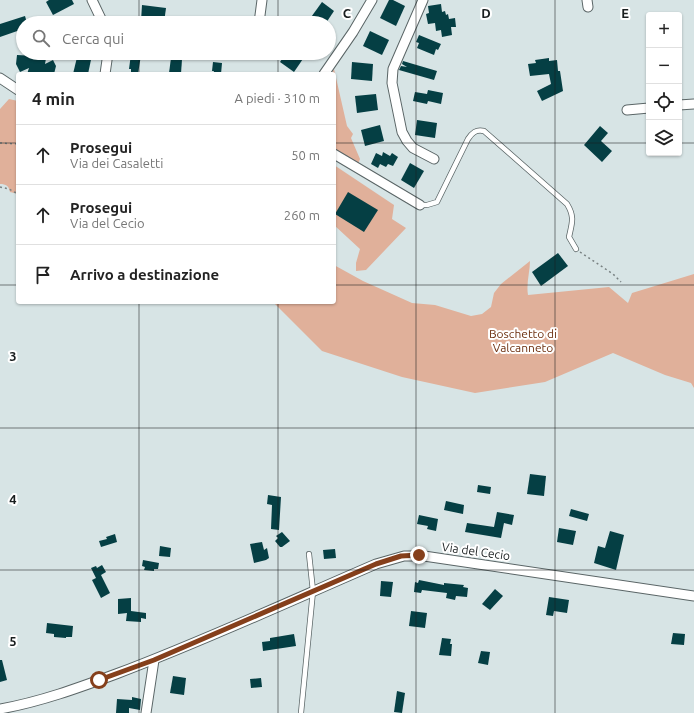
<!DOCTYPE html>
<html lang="it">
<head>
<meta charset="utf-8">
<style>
	:root { --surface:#fff; --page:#f6f6f6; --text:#222; --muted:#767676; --line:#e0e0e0 }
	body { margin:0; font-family:Ubuntu,sans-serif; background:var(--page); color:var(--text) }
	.controls { position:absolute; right:12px; top:12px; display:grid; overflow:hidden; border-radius:4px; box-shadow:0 1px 3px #0004 }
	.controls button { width:36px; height:36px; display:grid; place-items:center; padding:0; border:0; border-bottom:1px solid var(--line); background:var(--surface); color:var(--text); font:20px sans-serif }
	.stop { position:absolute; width:12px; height:12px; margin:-9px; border:3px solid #853f1b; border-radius:50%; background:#fff }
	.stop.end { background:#853f1b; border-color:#fff; box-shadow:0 1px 4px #0008 }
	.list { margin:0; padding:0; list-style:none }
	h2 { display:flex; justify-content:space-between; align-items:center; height:52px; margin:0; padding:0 16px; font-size:17px }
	h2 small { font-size:13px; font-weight:400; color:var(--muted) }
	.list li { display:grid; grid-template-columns:26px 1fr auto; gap:12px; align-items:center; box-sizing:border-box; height:60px; padding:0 16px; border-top:1px solid var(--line) }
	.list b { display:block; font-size:15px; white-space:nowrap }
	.list p { margin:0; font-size:13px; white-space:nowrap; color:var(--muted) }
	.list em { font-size:13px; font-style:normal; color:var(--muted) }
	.icon { flex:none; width:22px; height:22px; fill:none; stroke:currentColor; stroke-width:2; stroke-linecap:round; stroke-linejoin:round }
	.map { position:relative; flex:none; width:694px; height:713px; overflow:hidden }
	.search { position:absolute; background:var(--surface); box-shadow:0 1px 3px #0004; left:16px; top:16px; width:320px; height:44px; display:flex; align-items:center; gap:10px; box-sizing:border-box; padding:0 14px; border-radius:22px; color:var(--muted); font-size:15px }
	.panel { position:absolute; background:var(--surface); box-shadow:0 1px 3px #0004; left:16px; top:72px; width:320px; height:232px; border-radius:4px }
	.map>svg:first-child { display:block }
</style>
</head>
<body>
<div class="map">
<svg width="694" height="713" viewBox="0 0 694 713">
	<rect width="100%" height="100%" fill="#d7e4e5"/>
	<g fill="#e0b09a">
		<path d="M334,69l13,57 6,8 -2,4 9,21 -2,5 -24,-14v-76h-3z"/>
		<path d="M9,99l9,2v93l-8,-2c-1,-6 -4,-8 -10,-8v-75z"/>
		<path d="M334,165l60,40 -2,14 14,9 -40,42 -10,1v-8l4,-14 -26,-24z"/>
		<path d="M530,261c0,11 -4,22 -2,34l81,-8 19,16 4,-10 62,-19v114l-3,-5 -26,-8 -52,-22 -68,29 -70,11 -73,-16 -80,-26 -49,-49h61v-37l29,16 49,22 23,2 36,11 11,-2 9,-7 3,-14 7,-9z"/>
	</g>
	<g fill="#053f44">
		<path d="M49,0h23l2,4 -21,11 -7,-13z"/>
		<path d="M389,0h4l12,6 -9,20 -16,-8z"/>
		<path d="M322,2l12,9 -8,12h-12l-5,-3z"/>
		<path d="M441,4l1,8 3,-1 1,4 2,-1 1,5 6,-1 1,9h-5l1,8 -10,2 -1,-7 -5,1 -1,-8 -7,1 -2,-10 3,-1 -1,-7z"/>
		<path d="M142,5l24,3 -2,15 -23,-2z"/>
		<path d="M25,16l2,7h-4v6l-23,8v-13z"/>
		<path d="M370,31l19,9 -7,15 -19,-9z"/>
		<path d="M419,35l22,9 -3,6 -2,-1 -2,6 -17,-7 2,-5 -3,-1z"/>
		<path d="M33,53h14l-2,11 8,-4 3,6 -2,8h-27l2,-6 -9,4 -4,-8 1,-9 18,1z"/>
		<path d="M78,53l14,2 -4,19h-15z"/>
		<path d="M286,53h21l-13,19 -14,-10z"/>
		<path d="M131,54l10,1 -3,19h-7v-5h-2z"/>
		<path d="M171,58l11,1 -1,15 -12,-1z"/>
		<path d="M549,58v3l8,-1 1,11h2l3,20 -21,10 -5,-10 14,-7 -2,-10 -19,2 -2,-12 8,-1 -1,-3z"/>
		<path d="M403,61l34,10 -3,9 -35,-10 2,-4 6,1 -5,-3z"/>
		<path d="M213,62l9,1 -1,11h-8l1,-3h-2z"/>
		<path d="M352,62l21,2 -1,17 -21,-2z"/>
		<path d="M428,90l15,3 -2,11 -13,-3 -1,3 -14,-3 2,-9 12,2z"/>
		<path d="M376,94l2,16 -21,3 -2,-17z"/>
		<path d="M417,120l20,3 -2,15 -20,-3z"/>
		<path d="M380,125l4,16 -19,5 -4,-16z"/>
		<path d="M600,126l8,7 -7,8 11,10 -10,11 -18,-17z"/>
		<path d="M383,152l7,4 2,-3 6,4 -5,9 -5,-2 -2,3 -6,-3 -2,4 -7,-4 5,-11 6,3z"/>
		<path d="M410,163l14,8 -10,17 -13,-8z"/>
		<path d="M348,192l30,18 -14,22 -29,-18z"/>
		<path d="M558,253l10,13 -27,20 -9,-14z"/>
		<path d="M530,474l16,2 -2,20 -17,-2z"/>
		<path d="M478,485l13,2 -1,7 -13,-2z"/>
		<path d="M268,495l13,2 -2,33 -8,-1 1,-24 -5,-1z"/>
		<path d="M446,501l18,4 -1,9 -19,-4z"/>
		<path d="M571,509l18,5 -2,7 -18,-5z"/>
		<path d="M497,512l17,3 -2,10 -8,-2 -3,15 -36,-6 2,-9 27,4z"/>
		<path d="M419,515l19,4 -2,12 -9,-2 1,-3 -11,-2z"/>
		<path d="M559,528l17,3 -3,14 -16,-3z"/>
		<path d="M610,531l14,4 -8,35 -22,-7 4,-17 7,2z"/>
		<path d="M282,532l8,9 -8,6h-2l-5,-6 3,-3 -2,-2z"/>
		<path d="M115,534l2,8 -16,5 -2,-6 8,-2 -1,-2z"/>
		<path d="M262,542l2,8 3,-2 2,10 -3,2 -12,3 -4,-19z"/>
		<path d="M160,546l11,2 -1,9 -11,-1z"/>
		<path d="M335,549l1,9 -12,1 -1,-9z"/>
		<path d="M143,560l16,3 -1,6h-4v2l-10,-1 1,-3 -3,-1z"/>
		<path d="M102,565l4,7 -5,3 9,18 -9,5 -9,-18 4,-2 -5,-10 5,-2 1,2z"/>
		<path d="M419,580l25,5v-2l20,2 -1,2 5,1 -1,9 -11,-1 -1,4 -9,-2 1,-5 -25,-3 -1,3 -7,-1 1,-10 3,1z"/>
		<path d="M381,581l12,1 -2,15 -11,-1z"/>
		<path d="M495,589l8,7 -13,14 -8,-6z"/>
		<path d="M549,597l20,3 -2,13 -13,-2 -1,5 -7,-1z"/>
		<path d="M131,598v13l15,2v6l-5,-1v4l-15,-1 1,-8 -9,1v-15z"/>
		<path d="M411,611l16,2 -2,15 -16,-2z"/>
		<path d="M47,623l26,3 -1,11h-6v1l-12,-1v-3l-8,-1z"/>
		<path d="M673,633l12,1 -1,11 -13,-1z"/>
		<path d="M294,634l2,12 -33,5 -1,-9 8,-1v-3z"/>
		<path d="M442,638l9,1 -1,5h2l-1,12 -12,-1z"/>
		<path d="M481,651l9,1 -2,13 -10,-2z"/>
		<path d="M0,660h2l5,20 -7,2z"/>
		<path d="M173,676l13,2 -2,17 -14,-2z"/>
		<path d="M261,678l1,9 -11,1 -1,-9z"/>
		<path d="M397,691l8,2 -3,20 -8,-1z"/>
		<path d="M132,697l9,2 -1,11 -11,-2v5h-13l1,-14 15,1z"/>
	</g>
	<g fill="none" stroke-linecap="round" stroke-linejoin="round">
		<g stroke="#5a6566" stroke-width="6">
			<g id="lane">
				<path d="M420,205h7l10,-3 31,-63c4,-6 8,-10 16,-8l83,73c8,13 5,19 2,33l7,12"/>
				<path d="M301,713l12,-122 -4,-37"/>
			</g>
		</g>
		<g stroke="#5a6566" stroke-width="11">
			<g id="street">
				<path d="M92,0l11,23"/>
				<path d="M423,0l-30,69 -1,14 10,49 5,9 6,7 21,11"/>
				<path d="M587,0l1,7"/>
				<path d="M259,23l3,-23"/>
				<path d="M236,53h13"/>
				<path d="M105,74l3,-21"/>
				<path d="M324,74l29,-42 19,-32"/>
				<path d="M0,78l18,12"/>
				<path d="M679,105l15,-1"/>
				<path d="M627,110l22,-2"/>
				<path d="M334,154l86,51"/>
				<path d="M0,709c40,-7 78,-21 116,-35 88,-33 174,-73 260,-110l28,-8h20l270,40"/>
				<path d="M146,713l8,-53"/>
			</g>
		</g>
		<g stroke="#788182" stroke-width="1.5" stroke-dasharray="2 3" stroke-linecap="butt">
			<path d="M0,143l18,1"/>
			<path d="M0,187l9,2 9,5"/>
			<path d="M580,252l33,22 8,8"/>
		</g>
		<use href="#lane" stroke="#fff" stroke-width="4.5"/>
		<use href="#street" stroke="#fff" stroke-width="9"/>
	</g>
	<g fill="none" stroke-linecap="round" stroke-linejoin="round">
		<path stroke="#853f1b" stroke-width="5" d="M99,680l55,-20 222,-96 25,-8 18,-1"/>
	</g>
	<path fill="none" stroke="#191e1f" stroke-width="1" stroke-opacity="0.55" d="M139,0v23M278,0v23M416,0v713M555,0v713M139,53v21M278,53v21M0,143h18M334,143h315M679,143h15M0,285h18M334,285h360M139,302v411M278,302v411M0,428h694M0,570h694"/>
	<g text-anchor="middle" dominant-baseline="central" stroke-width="4" stroke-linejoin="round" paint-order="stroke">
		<g font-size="12" fill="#6d3010" stroke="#fff">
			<text x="523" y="333">Boschetto di<tspan x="523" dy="14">Valcanneto</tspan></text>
		</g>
		<g font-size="12" fill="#191e1f" stroke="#fff">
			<text transform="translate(476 551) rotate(8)">Via del Cecio</text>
		</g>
	</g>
	<g font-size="13" text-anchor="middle" font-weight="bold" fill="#191e1f" stroke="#fff" stroke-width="4" stroke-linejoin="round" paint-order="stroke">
		<text x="347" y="18">C</text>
		<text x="486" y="18">D</text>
		<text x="625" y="18">E</text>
		<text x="13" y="361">3</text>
		<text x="13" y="504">4</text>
		<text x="13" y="646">5</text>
	</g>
</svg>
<div class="controls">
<button>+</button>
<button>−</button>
<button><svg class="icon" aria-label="locate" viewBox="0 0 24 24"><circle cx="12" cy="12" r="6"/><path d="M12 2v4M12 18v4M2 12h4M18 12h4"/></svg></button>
<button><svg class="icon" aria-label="layers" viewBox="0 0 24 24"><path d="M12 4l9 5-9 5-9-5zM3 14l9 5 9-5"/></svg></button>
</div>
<div class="stop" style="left:99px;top:680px"></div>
<div class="stop end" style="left:419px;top:555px"></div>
<div class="search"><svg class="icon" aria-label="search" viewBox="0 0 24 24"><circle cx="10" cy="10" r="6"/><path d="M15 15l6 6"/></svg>Cerca qui</div>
<section class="panel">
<h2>4 min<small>A piedi · 310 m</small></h2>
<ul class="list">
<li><svg class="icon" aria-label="ahead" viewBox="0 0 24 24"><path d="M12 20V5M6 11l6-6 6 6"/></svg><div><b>Prosegui</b><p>Via dei Casaletti</p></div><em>50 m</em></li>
<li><svg class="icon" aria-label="ahead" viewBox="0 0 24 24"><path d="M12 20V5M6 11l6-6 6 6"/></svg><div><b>Prosegui</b><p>Via del Cecio</p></div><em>260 m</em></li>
<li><svg class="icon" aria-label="arrive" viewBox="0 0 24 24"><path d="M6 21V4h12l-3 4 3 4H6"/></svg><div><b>Arrivo a destinazione</b></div></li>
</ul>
</section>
</div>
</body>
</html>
